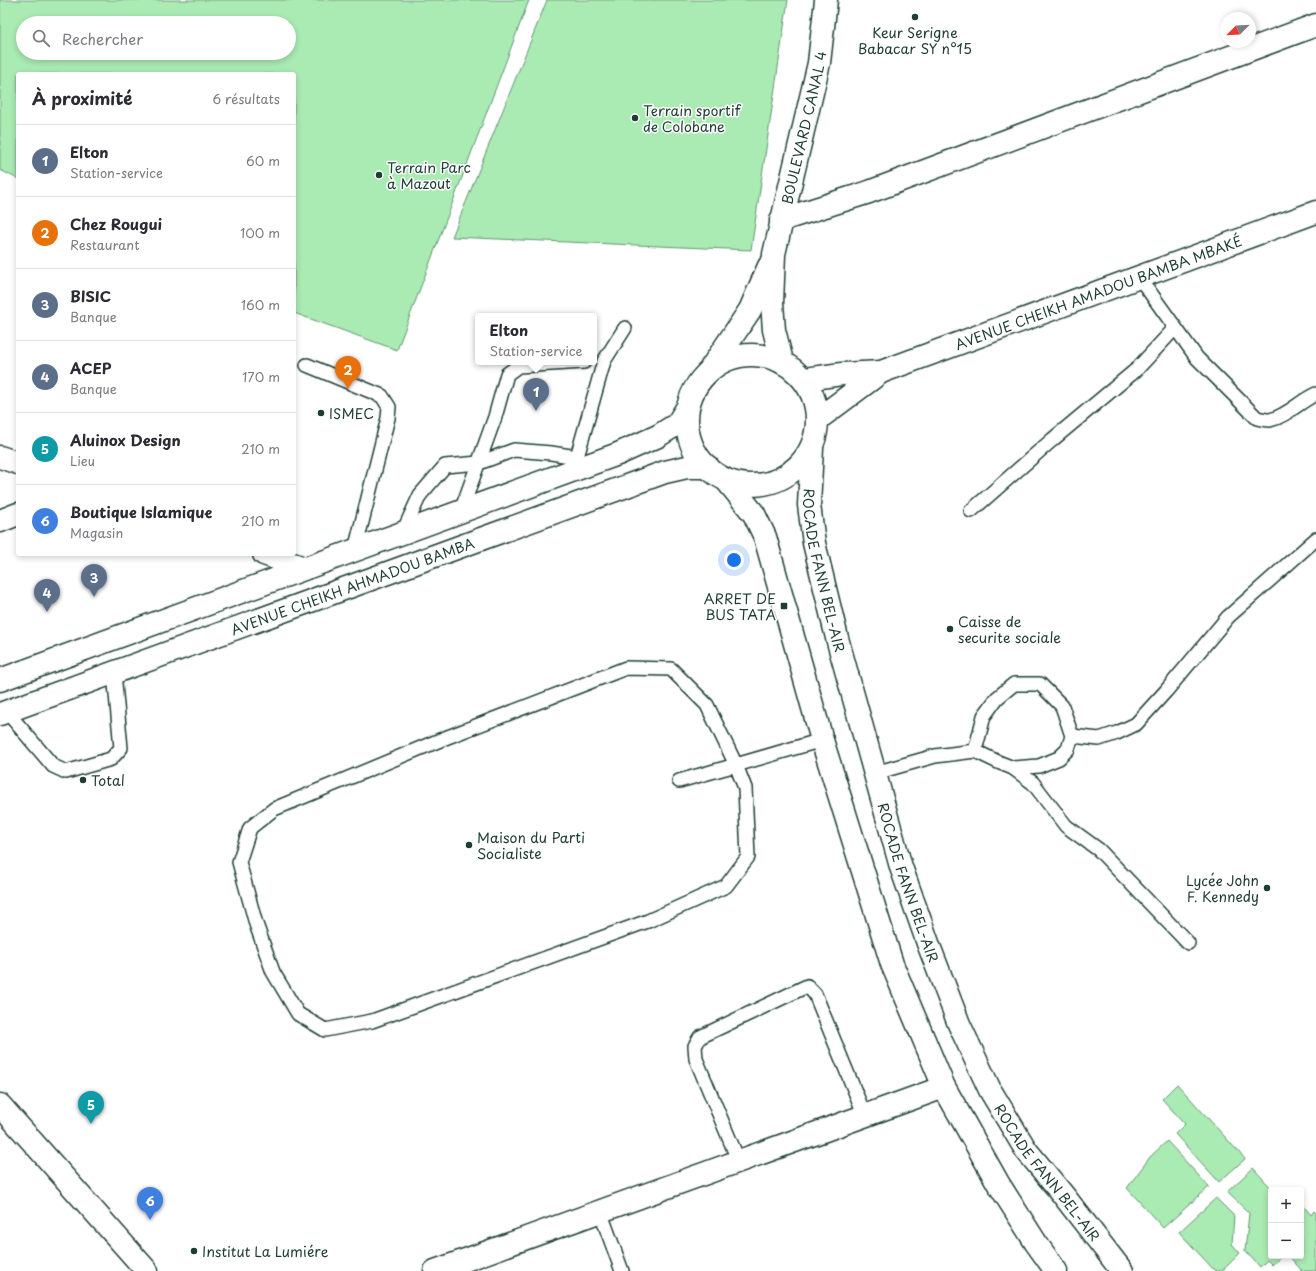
<!DOCTYPE html>
<html lang="fr">
<head>
<meta charset="utf-8">
<style>
	:root { --surface:#fff; --page:#f7f7f7; --text:#2b2b33; --muted:#7c7c81; --line:#e1e1e2; --accent:#1f3d34 }
	body { margin:0; font-family:"Playpen Sans",sans-serif; background:var(--page); color:var(--text) }
	.controls { position:absolute; right:12px; bottom:12px; display:grid; overflow:hidden; border-radius:4px; box-shadow:0 2px 6px #0003 }
	.controls button { width:36px; height:36px; display:grid; place-items:center; padding:0; border:0; border-bottom:1px solid var(--line); background:var(--surface); color:var(--text); font:20px sans-serif }
	.compass { position:absolute; left:1220px; top:12px; width:36px; height:36px; border-radius:50%; background:var(--surface); box-shadow:0 2px 6px #0003; rotate:246deg }
	.you { position:absolute; left:734px; top:560px; width:14px; height:14px; margin:-10px; border:3px solid #fff; border-radius:50%; background:#1a73e8; box-shadow:0 0 0 6px #1a73e833 }
	.badge { display:grid; place-items:center; width:26px; height:26px; border-radius:50%; background:var(--accent); color:#fff; font-size:13px; font-weight:700 }
	.pin { position:absolute; translate:-50% -33px; filter:drop-shadow(0 1px 2px #0008) }
	.pin::after { content:''; position:absolute; top:21px; width:14px; height:12px; background:inherit; clip-path:polygon(0 0,100% 0,50% 100%) }
	.popup { position:absolute; left:475px; top:313px; width:122px; height:52px; box-sizing:border-box; display:grid; place-content:center; border-radius:4px; background:var(--surface); filter:drop-shadow(0 1px 3px #0005); font-size:13px; white-space:nowrap; color:var(--muted) }
	.popup b { font-size:15px; color:var(--text) }
	.popup::after { content:''; position:absolute; left:50%; top:100%; margin-left:-8px; border:8px solid transparent; border-top-color:var(--surface) }
	.list { margin:0; padding:0; list-style:none }
	h2 { display:flex; justify-content:space-between; align-items:center; height:52px; margin:0; padding:0 16px; font-size:17px }
	h2 small { font-size:13px; font-weight:400; color:var(--muted) }
	.list li { display:grid; grid-template-columns:26px 1fr auto; gap:12px; align-items:center; box-sizing:border-box; height:72px; padding:0 16px; border-top:1px solid var(--line) }
	.list b { display:block; font-size:15px; white-space:nowrap }
	.list p { margin:0; font-size:13px; white-space:nowrap; color:var(--muted) }
	.list em { font-size:13px; font-style:normal; color:var(--muted) }
	.icon { flex:none; width:22px; height:22px; fill:none; stroke:currentColor; stroke-width:2; stroke-linecap:round; stroke-linejoin:round }
	.map { position:relative; flex:none; width:1316px; height:1271px; overflow:hidden }
	.search { position:absolute; background:var(--surface); box-shadow:0 2px 6px #0003; left:16px; top:16px; width:280px; height:44px; display:flex; align-items:center; gap:10px; box-sizing:border-box; padding:0 14px; border-radius:22px; color:var(--muted); font-size:15px }
	.panel { position:absolute; background:var(--surface); box-shadow:0 2px 6px #0003; left:16px; top:72px; width:280px; height:484px; border-radius:4px }
	.map>svg:first-child { display:block }
</style>
</head>
<body>
<div class="map">
<svg width="1316" height="1271" viewBox="0 0 1316 1271">
	<rect width="100%" height="100%" fill="#fff"/>
	<filter id="ink" filterUnits="userSpaceOnUse"><feTurbulence type="fractalNoise" baseFrequency=".025" numOctaves="2"/><feDisplacementMap in="SourceGraphic" scale="8" xChannelSelector="R" yChannelSelector="G"/><feConvolveMatrix kernelMatrix="1 2 1 2 8 2 1 2 1" color-interpolation-filters="sRGB"/></filter>
	<g filter="url(#ink)">
		<g fill="#aaeab3" stroke="#649474" fill-rule="evenodd">
			<path d="M0,0h529l-132,350 -103,-37v-239h-276v105l-18,-9zM23,23h266v30h-266z"/>
			<path d="M547,0h241l-37,250 -299,-13z"/>
			<path d="M1177,1084l68,75 -26,23 -44,-48 10,-10 -23,-25z"/>
			<path d="M1167,1141l42,46 -46,41 -36,-40 23,-31z"/>
			<path d="M1253,1168l20,22h-2v66h11l-10,9 -5,-5 -7,7 -15,-16 4,-38 -22,-21z"/>
			<path d="M1216,1198l18,18 -2,28 8,9 -18,18h-7l-36,-39z"/>
			<path d="M1301,1203l10,12 3,-4 2,2v58h-14l-13,-15h12z"/>
		</g>
		<g fill="none" stroke-linecap="round" stroke-linejoin="round">
			<g stroke="#1f3d34" stroke-width="16">
				<g id="lane">
					<path d="M1139,277l58,81 60,60c4,1 9,2 13,2 17,-4 30,-19 46,-26"/>
					<path d="M307,365l75,31 7,11 -1,11 -33,132"/>
					<path d="M577,457l27,-96 21,-33"/>
					<path d="M461,511l34,-94 12,-43 11,-8 66,-4"/>
					<path d="M971,511l81,-71 84,-70 39,-42"/>
					<path d="M403,532l17,-37 25,-29 34,-3 35,-13 37,3 26,4 4,10"/>
					<path d="M7,712l46,54 13,6 45,-13 10,-11 -7,-75"/>
					<path d="M1072,736l27,3 18,-6 19,-9 30,-33 62,-74 88,-78"/>
					<path d="M975,751l9,-35 13,-18 17,-14h26l22,22 10,30 -4,13 -9,9 -20,8 -26,2"/>
					<path d="M875,773l60,-17 40,-5 23,11 15,6 20,15 33,43 33,24 89,93"/>
					<path d="M679,781l57,-16 -29,-60 -36,-36 -45,-1 -181,70 -171,71 -24,19 -11,34 17,62 17,48 25,42 27,16 47,-9 276,-100 78,-35 22,-29 -3,-69 -9,-23 86,-25"/>
					<path d="M739,1162l-43,-103 -1,-13 5,-9 107,-51 8,8 50,122"/>
					<path d="M600,1211l22,60"/>
				</g>
			</g>
			<g stroke="#1f3d34" stroke-width="25">
				<g id="street">
					<path d="M781,220l88,-28 447,-167"/>
					<path d="M0,457l18,6"/>
					<path d="M0,521l18,-7"/>
					<path d="M264,554l40,14"/>
					<path d="M0,1105l147,166"/>
					<path d="M435,1271l509,-184"/>
				</g>
			</g>
			<g stroke="#1f3d34" stroke-width="25">
				<g id="secondary">
					<circle cx="752" cy="420" r="65"/>
					<path id="s1" d="M782,361l-8,-31 -2,-27 2,-49 45,-191 7,-63"/>
					<path d="M711,368l39,-58 19,-44"/>
					<path id="s2" d="M805,379l37,-5 39,-2 435,-160"/>
					<path d="M818,419l63,-47"/>
					<path id="s3" d="M812,448l-3,57 5,38 23,95 64,229 28,79 30,78 31,66 36,60 38,46 58,75"/>
					<path d="M727,481l27,33 11,23 57,203 70,224 52,123 54,96 38,60 20,28"/>
					<path d="M0,680l618,-226 40,-18 19,-12 10,-16"/>
					<path id="s4" d="M0,714l665,-242 22,-5h21"/>
				</g>
			</g>
			<use href="#lane" stroke="#fff" stroke-width="13"/>
			<use href="#street" stroke="#fff" stroke-width="22"/>
			<use href="#secondary" stroke="#fff" stroke-width="22"/>
		</g>
	</g>
	<g fill="#1f3d34" stroke="#fff" stroke-width="1.5">
		<circle cx="915" cy="17" r="4"/>
		<circle cx="635" cy="118" r="4"/>
		<circle cx="379" cy="175" r="4"/>
		<circle cx="321" cy="413" r="4"/>
		<rect x="780" y="602" width="8" height="8" rx="2"/>
		<circle cx="950" cy="629" r="4"/>
		<circle cx="83" cy="780" r="4"/>
		<circle cx="469" cy="845" r="4"/>
		<circle cx="1267" cy="888" r="4"/>
		<circle cx="194" cy="1251" r="4"/>
	</g>
	<g text-anchor="middle" dominant-baseline="central" stroke-width="3" stroke-linejoin="round" paint-order="stroke">
		<g font-size="14" fill="#1f3d34" stroke="#fff" text-anchor="start">
			<text x="915" y="32" text-anchor="middle">Keur Serigne<tspan x="915" dy="16">Babacar SY n°15</tspan></text>
			<text x="643" y="110">Terrain sportif<tspan x="643" dy="16">de Colobane</tspan></text>
			<text x="387" y="167">Terrain Parc<tspan x="387" dy="16">à Mazout</tspan></text>
			<text x="329" y="413">ISMEC</text>
			<text x="776" y="598" text-anchor="end">ARRET DE<tspan x="776" dy="16">BUS TATA</tspan></text>
			<text x="958" y="621">Caisse de<tspan x="958" dy="16">securite sociale</tspan></text>
			<text x="91" y="780">Total</text>
			<text x="477" y="837">Maison du Parti<tspan x="477" dy="16">Socialiste</tspan></text>
			<text x="1259" y="880" text-anchor="end">Lycée John<tspan x="1259" dy="16">F. Kennedy</tspan></text>
			<text x="202" y="1251">Institut La Lumiére</text>
		</g>
		<g font-size="14" fill="#1f3d34" stroke="#fff">
			<text stroke="none"><textPath href="#s1" startOffset="238">BOULEVARD CANAL 4</textPath></text>
			<text stroke="none"><textPath href="#s2" startOffset="308">AVENUE CHEIKH AMADOU BAMBA MBAKÉ</textPath></text>
			<text stroke="none"><textPath href="#s3" startOffset="124">ROCADE FANN BEL-AIR</textPath></text>
			<text stroke="none"><textPath href="#s4" startOffset="375">AVENUE CHEIKH AHMADOU BAMBA</textPath></text>
			<text stroke="none"><textPath href="#s3" startOffset="448">ROCADE FANN BEL-AIR</textPath></text>
			<text stroke="none"><textPath href="#s3" startOffset="772">ROCADE FANN BEL-AIR</textPath></text>
		</g>
	</g>
</svg>
<div class="controls">
<button>+</button>
<button>−</button>
</div>
<svg class="compass" viewBox="-18 -18 36 36"><path d="M0-13l5 13h-10z" fill="#e53935"/><path d="M0 13l5-13h-10z" fill="#7c7c81"/></svg>
<div class="you"></div>
<div class="pin badge" style="left:536px;top:411px;background:#5c6f8a">1</div>
<div class="popup"><b>Elton</b>Station-service</div>
<div class="pin badge" style="left:348px;top:389px;background:#e8710a">2</div>
<div class="pin badge" style="left:94px;top:597px;background:#5c6f8a">3</div>
<div class="pin badge" style="left:47px;top:612px;background:#5c6f8a">4</div>
<div class="pin badge" style="left:91px;top:1124px;background:#0f9aa8">5</div>
<div class="pin badge" style="left:150px;top:1220px;background:#3f7fe0">6</div>
<div class="search"><svg class="icon" aria-label="search" viewBox="0 0 24 24"><circle cx="10" cy="10" r="6"/><path d="M15 15l6 6"/></svg>Rechercher</div>
<section class="panel">
<h2>À proximité<small>6 résultats</small></h2>
<ul class="list">
<li><span class="badge" style="background:#5c6f8a">1</span><div><b>Elton</b><p>Station-service</p></div><em>60 m</em></li>
<li><span class="badge" style="background:#e8710a">2</span><div><b>Chez Rougui</b><p>Restaurant</p></div><em>100 m</em></li>
<li><span class="badge" style="background:#5c6f8a">3</span><div><b>BISIC</b><p>Banque</p></div><em>160 m</em></li>
<li><span class="badge" style="background:#5c6f8a">4</span><div><b>ACEP</b><p>Banque</p></div><em>170 m</em></li>
<li><span class="badge" style="background:#0f9aa8">5</span><div><b>Aluinox Design</b><p>Lieu</p></div><em>210 m</em></li>
<li><span class="badge" style="background:#3f7fe0">6</span><div><b>Boutique Islamique</b><p>Magasin</p></div><em>210 m</em></li>
</ul>
</section>
</div>
</body>
</html>
